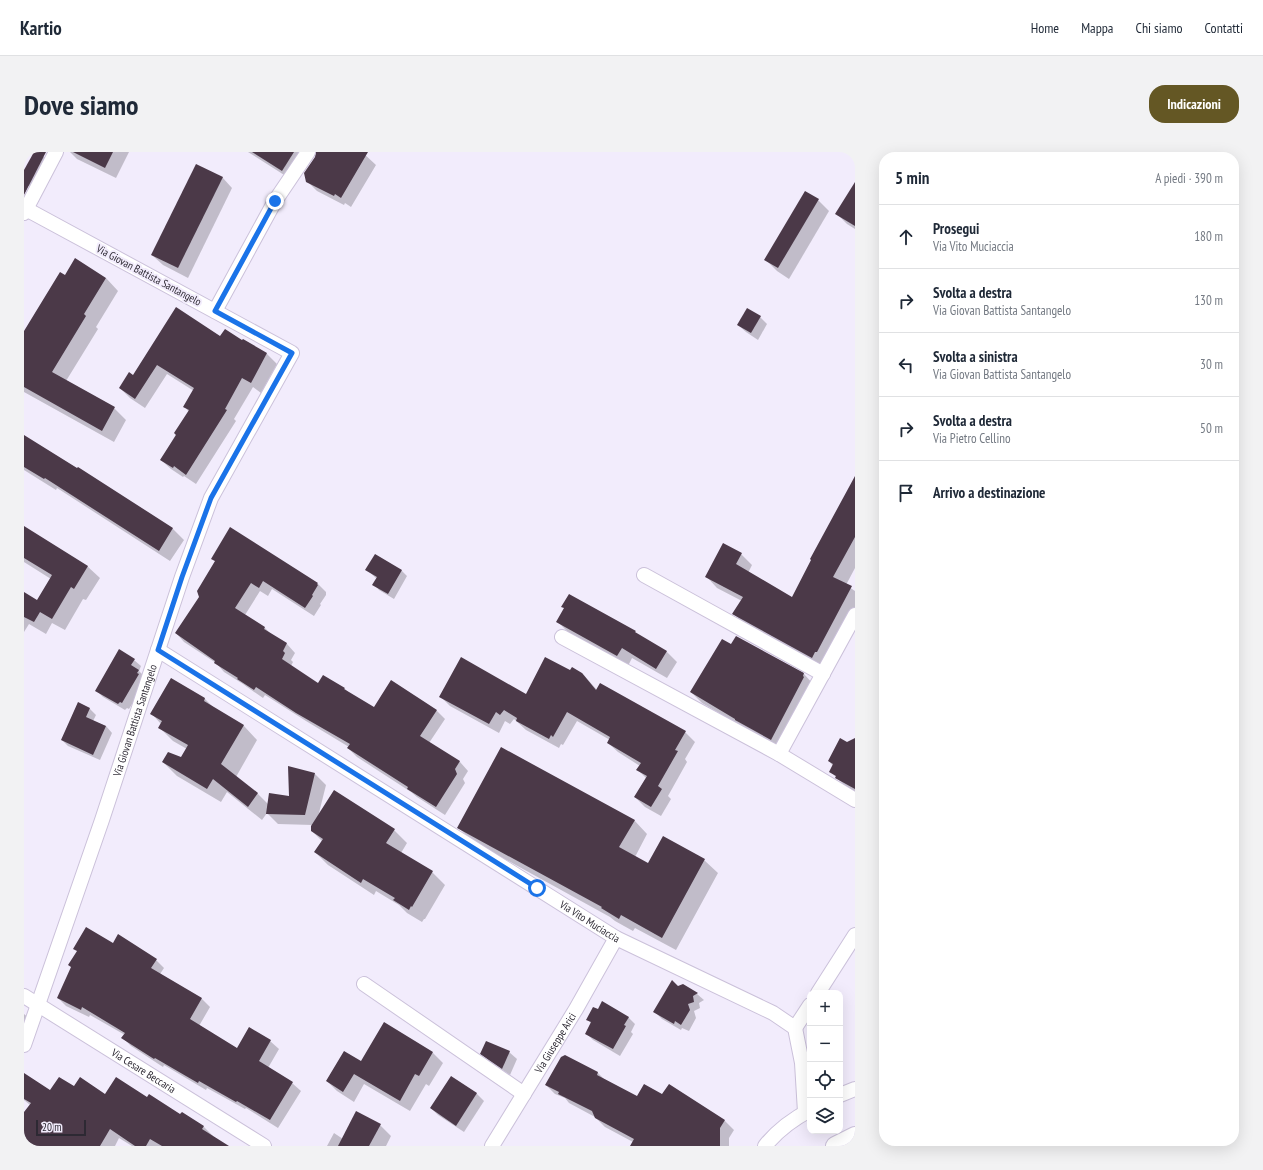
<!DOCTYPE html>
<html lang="it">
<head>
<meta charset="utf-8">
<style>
	:root { --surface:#fff; --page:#f2f2f3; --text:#1f2937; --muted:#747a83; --line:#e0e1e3; --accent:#645724 }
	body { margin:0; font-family:"PT Sans Narrow",sans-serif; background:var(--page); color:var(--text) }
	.controls { position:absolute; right:12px; bottom:12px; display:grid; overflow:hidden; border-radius:8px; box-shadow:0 4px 16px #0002 }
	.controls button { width:36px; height:36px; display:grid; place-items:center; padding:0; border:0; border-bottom:1px solid var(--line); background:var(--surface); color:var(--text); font:20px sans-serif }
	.scale { position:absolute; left:12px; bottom:10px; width:50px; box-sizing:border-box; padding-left:4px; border:2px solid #2d2933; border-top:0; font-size:11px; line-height:14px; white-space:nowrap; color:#2d2933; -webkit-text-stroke:3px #f2ecfc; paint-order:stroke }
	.stop { position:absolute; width:12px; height:12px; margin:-9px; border:3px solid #1a73e8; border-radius:50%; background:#fff }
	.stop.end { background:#1a73e8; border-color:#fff; box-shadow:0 1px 4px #0008 }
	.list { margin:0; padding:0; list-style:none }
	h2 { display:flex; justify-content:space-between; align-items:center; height:52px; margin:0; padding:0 16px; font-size:17px }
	h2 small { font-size:13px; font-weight:400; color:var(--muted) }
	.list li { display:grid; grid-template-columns:26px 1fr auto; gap:12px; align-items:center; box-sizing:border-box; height:64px; padding:0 16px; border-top:1px solid var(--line) }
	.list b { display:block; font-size:15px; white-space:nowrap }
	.list p { margin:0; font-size:13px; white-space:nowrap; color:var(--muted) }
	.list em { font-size:13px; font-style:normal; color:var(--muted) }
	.icon { flex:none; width:22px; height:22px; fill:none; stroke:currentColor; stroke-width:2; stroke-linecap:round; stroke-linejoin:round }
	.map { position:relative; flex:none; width:831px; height:994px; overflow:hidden; border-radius:16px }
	header { display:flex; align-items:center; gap:24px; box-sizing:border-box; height:56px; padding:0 20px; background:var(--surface); border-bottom:1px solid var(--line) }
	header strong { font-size:19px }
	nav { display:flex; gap:22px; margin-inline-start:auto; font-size:14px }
	.intro { display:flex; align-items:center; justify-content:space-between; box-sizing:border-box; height:96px; padding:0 24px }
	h1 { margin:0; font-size:28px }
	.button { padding:10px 18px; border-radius:16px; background:var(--accent); color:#fff; font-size:14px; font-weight:700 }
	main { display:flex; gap:24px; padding:0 24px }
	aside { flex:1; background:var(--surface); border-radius:16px; box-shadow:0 4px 16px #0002 }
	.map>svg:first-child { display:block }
</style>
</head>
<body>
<header>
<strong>Kartio</strong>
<nav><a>Home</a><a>Mappa</a><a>Chi siamo</a><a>Contatti</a></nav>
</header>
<div class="intro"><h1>Dove siamo</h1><a class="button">Indicazioni</a></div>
<main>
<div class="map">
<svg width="831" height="994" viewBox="0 0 831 994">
	<rect width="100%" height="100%" fill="#f2ecfc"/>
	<g fill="#0003">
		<path d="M11,0l9,5 7,7 -14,26 -9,-5 -4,-5v-8z"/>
		<path d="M46,0h59l-13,26 -39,-19z"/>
		<path d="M224,0h114l14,13 -25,42 -6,-4 -1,2 -27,-14 -10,-10 11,-28h-4l-22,27z"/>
		<path d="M198,25l10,11 -44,90 -25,-13 -11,-10z"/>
		<path d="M831,32v45l-8,-5 -11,-11z"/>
		<path d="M794,48l11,11 -40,68 -12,-8 -11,-11z"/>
		<path d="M41,124l41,2 12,13 -22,36 2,2 -32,52 48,27 12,12 -12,22 -90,-50v-60z"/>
		<path d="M152,157l45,28 22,5 1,-2 23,14 10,10 -16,29 -8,-6 -19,32 2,2 -40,63 -12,-8 -1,1 -12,-8 -10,-9 28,-48 -5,-6 10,-15 -27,-17 -22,34 -15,-10 -10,-10 13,-12z"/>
		<path d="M736,165l7,7 -9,16 -12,-8 -8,-7z"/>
		<path d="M0,284l54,33v-1l95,61 11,11 -14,21 -113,-73 -1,2 -32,-20z"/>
		<path d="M831,330v86l-9,17 9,6v21l-32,57 -78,-44 -11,-11 8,-13 -25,-13 -11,-12 35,-22 11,11 -4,8 44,26z"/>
		<path d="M0,375l63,39 13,12 -14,22 -3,-1 -18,31 -13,-7 -6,11 -17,-10 -5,8v-39l14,8 13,-22 -27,-17z"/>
		<path d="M206,377l88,55 8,8v3l-6,9 1,1 -7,11 -42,-27 -4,7 -8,-5 -15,24 19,12 9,9 14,8 8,9 -4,7 2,2 -2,4 27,19 26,3 6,6 24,14 63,3 8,8 -16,24 31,19 8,9 -5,8 2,4 -20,32 -28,-18 -6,-5 -54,-35 -9,-9 1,-1 -43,-26 -41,-26 -2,3 -16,-11 -4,-3 -19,-12 -8,-9 -32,-21 -8,-9 24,-36 16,-35 -4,-3z"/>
		<path d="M352,403l26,16 5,5 -13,23 -15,-9 -5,-6 3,-5 -10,-9z"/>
		<path d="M533,469l109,30 11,11 -10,16 -35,-20 -4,8 -60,-34z"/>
		<path d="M708,494l72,28 10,11 -32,65 -80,-47 -11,-11z"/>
		<path d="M110,508l7,6 -2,5 6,6 1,5 -17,27 -2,-1 -2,2 -22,-13 -7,-7z"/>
		<path d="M547,520l11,1 15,17 3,-5 85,47 10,10 -10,17 2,3 -19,34 3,3 -10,17 -16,-9 -10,-10 11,-19 -8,-8 2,-4 -22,-14 -10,-9 2,-3 -33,-19 -14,24 -2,-1 -2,4 -33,-18 -12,-11 -4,5 -5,-3 -6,12 -49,-27 -10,-10 86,-1z"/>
		<path d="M148,528l33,19 10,10 29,17 13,14 -21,37 22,17 11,11 21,-8 25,-23 11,11 -8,32 76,13 13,13 -6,10 31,19 13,13 -20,34h-1l-2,3 -15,-9 -8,-8 -23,-14 -2,4 -46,-30 -13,-13 7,-11 -10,-10v-6l-34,-1 -11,-11 -5,7 -35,-28 -6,10 -44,-26 -14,-14 19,-3 5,-10 -14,-8 -14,-14 2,-3 -9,-10z"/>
		<path d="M54,551l12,6 6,6 -3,6 13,5 6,7 -12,27 -32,-14 -6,-6z"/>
		<path d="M831,590v51l-8,-5 -17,-17 3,-5 -4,-5 24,-15z"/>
		<path d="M610,668l13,14 -12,23 14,8 14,-27 41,22 14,13 -42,77 -41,-22 -2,3 -18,-10 -5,-4 -138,-76 -14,-14z"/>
		<path d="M89,792l43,16 8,8 -4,6 42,25 8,8 -11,19 39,23 32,-8 9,8 -11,19 24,15 9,8 -23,37 -32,-20 -1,1 -38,-21 -1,2 -42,-25 -1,2 -32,-21 -8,-8 2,-3 -35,-20 -1,2 -23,-11 -8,-8z"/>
		<path d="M659,833l14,9 7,6 -5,3 1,5 -6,3 2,7 -7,13 -7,-3 -1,2 -19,-11 -7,-7 23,-25z"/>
		<path d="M0,862l7,6 -7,11z"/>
		<path d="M604,865l7,7 -4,8 2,2 -13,22 -27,-16 -7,-7 6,-9 -5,-5z"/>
		<path d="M485,900l8,7 -7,16 -21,-14 -8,-8z"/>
		<path d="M409,901l10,10 -14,23 -3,-2 -16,27 -46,-27 -10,18 -17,-11 -10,-10 34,-19z"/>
		<path d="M541,904l33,17 6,6 34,19 25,-2 6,-11 56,36 9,9 -5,8v8h-92l-4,-4 -28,-15 -10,-10 -26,-14 -4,-5 -10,-4 -9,-9z"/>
		<path d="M0,922l27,18 23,-4 32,8 42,2 33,18 1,-3 22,14 9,9 -1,1 15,9h-95l-13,-8 -4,8h-82l-9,-6v-26l6,-9 -6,-5z"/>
		<path d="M427,925l26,17 7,7 -20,31 -26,-17 -7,-7z"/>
		<path d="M356,973l11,11 -5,10h-59l7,-13 9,6z"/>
	</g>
	<g fill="#4b3948">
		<path d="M10,0h12l-22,43v-25z"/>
		<path d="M49,0h40l-8,16z"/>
		<path d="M228,0h42l-12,19z"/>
		<path d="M292,0h52l-27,46 -6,-4 -1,2 -28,-14 -2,-9 11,-16z"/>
		<path d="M172,12l27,13 -45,91 -27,-13z"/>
		<path d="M831,30v44l-20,-12z"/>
		<path d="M781,39l14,8 -41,69 -14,-8z"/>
		<path d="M51,106l31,20 -22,36 2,2 -34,56 63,35 -13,24 -78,-44v-56l36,-59 5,3z"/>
		<path d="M152,155l44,29 5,-7 17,11 1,-1 24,14 -16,30 -9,-5 -17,31 2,1 -41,65 -12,-9 -1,2 -13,-8 16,-25 -2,-2 15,-23 -6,-3 11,-19 -37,-23 -22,34 -16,-11 10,-16 4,3z"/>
		<path d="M723,156l14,8 -10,17 -14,-8z"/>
		<path d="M0,283l53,33 1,-1 95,61 -14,23 -114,-73 -1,1 -20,-12z"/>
		<path d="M831,324v61l-22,40 19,9 -35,66h-2l-3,6 -80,-44 11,-17 -38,-20 18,-34 19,10 -6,11 56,33 19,-37 -1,-1z"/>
		<path d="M0,374l64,40 -14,23 -3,-2 -19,32 -12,-7 -6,10 -10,-5v-25l13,8 15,-25 -28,-17z"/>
		<path d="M206,375l88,56 -1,1 1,1 -6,10 1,1 -8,12 -42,-27 -4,7 -8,-5 -16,25 30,19 -1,2 23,14 -4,8 2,2 -3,6 36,24 5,-8 22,13 -1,1 30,18 17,-27 46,30 -17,26 40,25 -5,8 2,5 -21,33 -29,-18 1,-2 -61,-39 3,-4 -54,-31 -40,-26 -2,3 -17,-11 1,-1 -24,-15 1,-2 -40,-28 24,-36 -2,-6 18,-30 -4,-2z"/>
		<path d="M351,402l27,16 -14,24 -16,-9 5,-8 -12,-7z"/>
		<path d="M545,442l67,37 -1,1 32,19 -11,18 -34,-21 -5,8 -61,-34 8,-14 -3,-1z"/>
		<path d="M712,484l68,37 -1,3 1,1 -33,63 -36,-20v-1l-45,-27 32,-53 9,5z"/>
		<path d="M95,497l16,10 -4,6 8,5 -2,3 2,1 -17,29 -2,-1 -2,2 -23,-13z"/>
		<path d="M437,505l65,37 19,-37 25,13 2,-3 10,6 14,17 4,-7 86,48 -11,19 3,1 -20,35 4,3 -11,18 -17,-10 13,-21 -11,-6 5,-7 -34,-20 3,-6 -43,-25 -14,25 -2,-2 -2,4 -33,-18 1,-3 -13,-8 -4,5 -4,-3 -7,12 -50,-27z"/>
		<path d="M147,526l34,20 -1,3 40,24 -23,39 37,29 -10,14 -35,-28 -6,10 -45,-27 6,-10 13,5 7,-12 -30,-17 4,-7 -12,-7z"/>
		<path d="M54,550l12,6 -4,9 20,9 -13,29 -32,-15z"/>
		<path d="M816,586l7,4 8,-4v51l-20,-11 1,-2 -7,-4 4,-8 -5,-3z"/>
		<path d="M477,595l134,73 -16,27 29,16 15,-27 42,23 -43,79 -41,-23 -2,4 -18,-11 1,-1 -145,-79z"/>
		<path d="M264,614l27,7 -10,42 -39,-1 3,-21 20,3z"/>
		<path d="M310,638l61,39 -9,14 47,28 -21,36 -1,-1 -2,4 -16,-10 2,-2 -32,-19 -2,4 -47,-31 9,-13 -12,-8v-5z"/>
		<path d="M62,775l27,16 5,-9 39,25 -6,9 51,30 -12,21 47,29 12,-21 22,13 -12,21 34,21 -23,38 -33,-19 -1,1 -37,-21 -1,2 -43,-25 -1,1 -33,-21 4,-5 -43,-26 -1,3 -24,-12 14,-31 -3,-2 9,-14 -4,-2z"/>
		<path d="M648,828l6,6 5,-2 15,9 -5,3 1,6 -6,2 2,6 -9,15 -6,-4 -1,3 -21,-12z"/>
		<path d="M578,849l27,16 -5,8 2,1 -13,23 -28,-15 6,-12 -5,-2 7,-13 5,2z"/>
		<path d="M360,870l49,30 -14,24 -4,-2 -15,27 -46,-27 -11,18 -17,-11 18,-30 17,10z"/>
		<path d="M462,889l24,10 -8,18 -22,-15z"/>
		<path d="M541,903l33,17 -1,3 40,21 7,-12 18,10 7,-10 56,36 -5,8v18h-90l4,-7 -39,-21 -3,-7 -34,-17 1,-2 -14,-7 16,-28z"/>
		<path d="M0,921l26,17 9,-13 15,9 6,-9 25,17 11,-17 31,20 2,-3 31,20 2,-2 22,14 -2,3 27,17h-67l-12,-7 -4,7h-11l-25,-17 -10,17h-67l-9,-6v-28l7,-9 -7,-4z"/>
		<path d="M427,924l26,17 -21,33 -26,-18z"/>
		<path d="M332,959l25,13 -12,22h-31z"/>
	</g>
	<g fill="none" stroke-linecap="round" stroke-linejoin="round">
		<g stroke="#cbc1da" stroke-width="16">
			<g id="minor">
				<path d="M0,61l32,-61"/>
				<path d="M191,159l60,-110 33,-49"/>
				<path d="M620,423l179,99"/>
				<path d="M538,485l217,117 76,46"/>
				<path id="s1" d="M134,498l458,288 157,75 22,15 7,35 3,49"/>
				<path d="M755,602l76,-139"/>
				<path d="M340,832l160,110"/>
				<path d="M794,841l37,-58"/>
				<path id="s2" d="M0,844l240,150"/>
				<path d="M771,876l15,-23"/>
				<path id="s3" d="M0,893l78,-225 80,-243 29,-79 81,-145 -266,-144"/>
				<path d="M816,943l15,-6"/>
				<path id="s4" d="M468,994l84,-137 40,-71"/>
				<path d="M741,994c12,-15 28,-27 45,-36"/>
			</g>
		</g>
		<g stroke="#cbc1da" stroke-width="20">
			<path id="tertiary" d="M811,994l20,-10"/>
		</g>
		<use href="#minor" stroke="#fff" stroke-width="14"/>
		<use href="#tertiary" stroke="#fff" stroke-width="18"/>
	</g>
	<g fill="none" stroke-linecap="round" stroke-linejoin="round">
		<path stroke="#1a73e8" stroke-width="5" d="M251,49l-60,110 77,42 -81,145 -29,79 -24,73 379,238"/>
	</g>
	<g text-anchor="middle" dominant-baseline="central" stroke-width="4" stroke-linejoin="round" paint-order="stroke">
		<g font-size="11" fill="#2d2933" stroke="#f2ecfc">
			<text transform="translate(125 123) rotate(28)">Via Giovan Battista Santangelo</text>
			<text stroke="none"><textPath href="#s3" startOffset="343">Via Giovan Battista Santangelo</textPath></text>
			<text stroke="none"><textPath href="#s1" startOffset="510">Via Vito Muciaccia</textPath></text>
			<text stroke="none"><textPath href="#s4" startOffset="121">Via Giuseppe Arici</textPath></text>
			<text stroke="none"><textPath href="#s2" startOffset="141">Via Cesare Beccaria</textPath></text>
		</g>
	</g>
</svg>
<div class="controls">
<button>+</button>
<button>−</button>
<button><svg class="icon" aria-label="locate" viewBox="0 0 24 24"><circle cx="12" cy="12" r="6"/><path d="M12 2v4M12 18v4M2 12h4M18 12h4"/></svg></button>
<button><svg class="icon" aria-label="layers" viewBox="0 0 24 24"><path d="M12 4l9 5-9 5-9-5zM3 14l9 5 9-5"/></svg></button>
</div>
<div class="scale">20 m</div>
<div class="stop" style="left:513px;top:736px"></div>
<div class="stop end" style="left:251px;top:49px"></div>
</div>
<aside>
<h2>5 min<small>A piedi · 390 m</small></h2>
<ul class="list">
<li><svg class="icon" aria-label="ahead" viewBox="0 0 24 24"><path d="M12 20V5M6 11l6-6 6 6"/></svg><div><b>Prosegui</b><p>Via Vito Muciaccia</p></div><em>180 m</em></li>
<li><svg class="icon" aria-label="right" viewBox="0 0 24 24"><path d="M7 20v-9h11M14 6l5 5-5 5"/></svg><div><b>Svolta a destra</b><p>Via Giovan Battista Santangelo</p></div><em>130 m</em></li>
<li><svg class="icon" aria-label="left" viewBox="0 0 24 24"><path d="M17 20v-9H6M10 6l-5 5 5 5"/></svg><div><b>Svolta a sinistra</b><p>Via Giovan Battista Santangelo</p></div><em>30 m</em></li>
<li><svg class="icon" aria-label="right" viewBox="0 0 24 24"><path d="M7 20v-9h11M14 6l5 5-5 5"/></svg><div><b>Svolta a destra</b><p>Via Pietro Cellino</p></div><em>50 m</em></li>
<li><svg class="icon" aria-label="arrive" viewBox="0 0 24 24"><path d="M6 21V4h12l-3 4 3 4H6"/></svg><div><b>Arrivo a destinazione</b></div></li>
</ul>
</aside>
</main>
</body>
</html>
